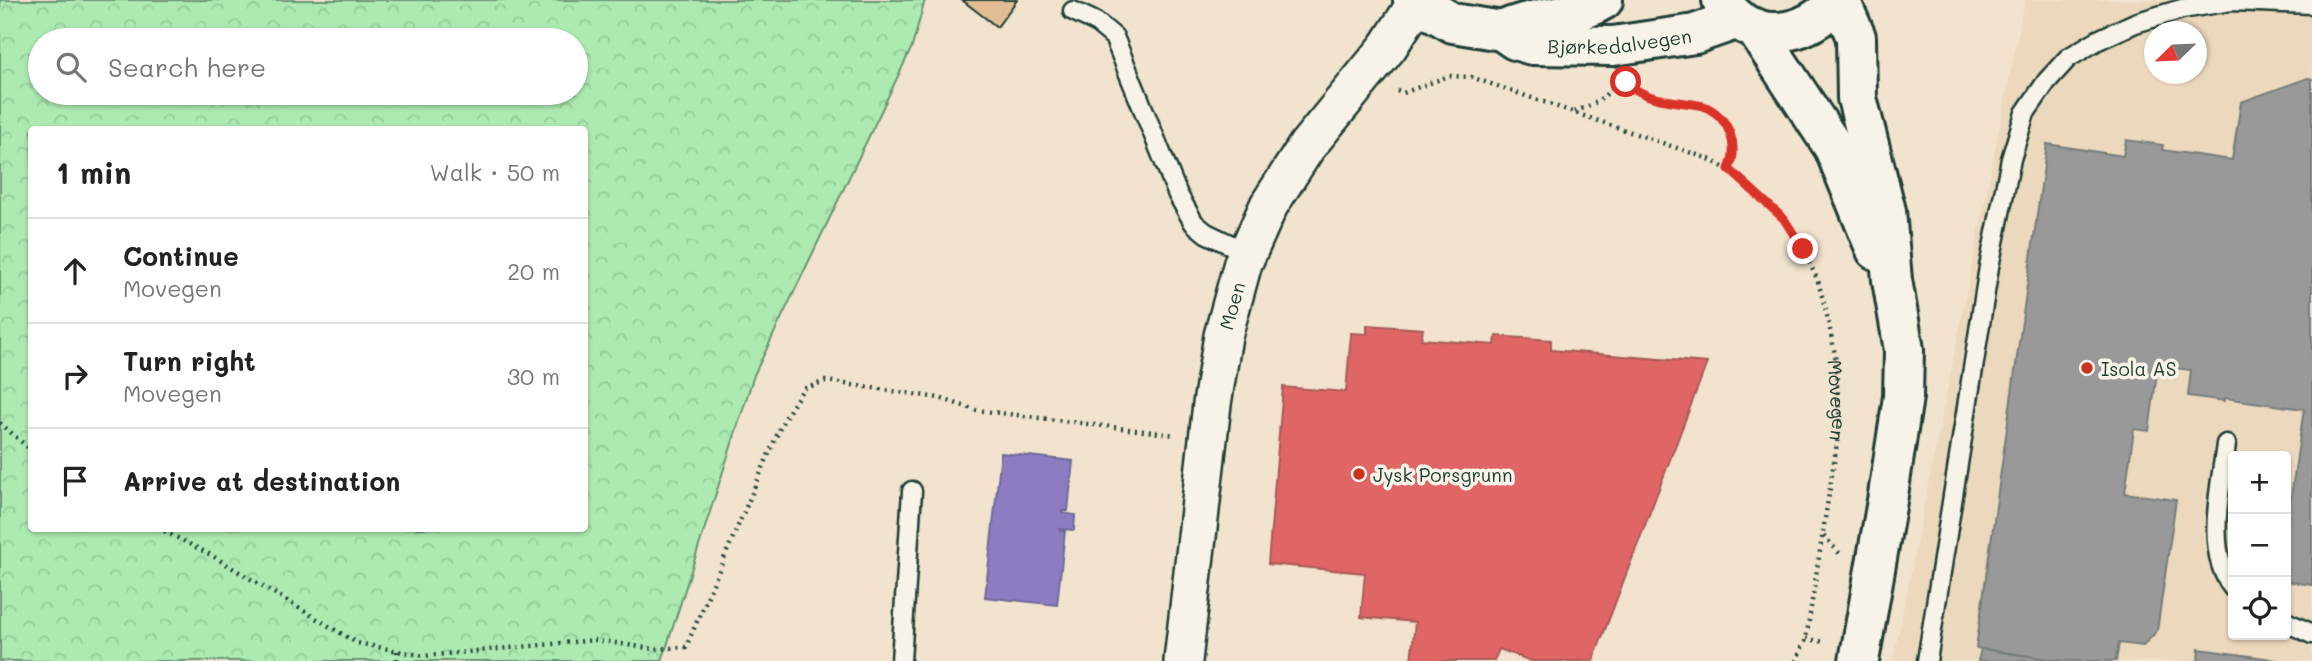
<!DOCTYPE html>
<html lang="en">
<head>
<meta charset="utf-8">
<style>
	:root { --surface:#fff; --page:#f6f6f6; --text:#222; --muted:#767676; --line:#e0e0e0 }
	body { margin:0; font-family:Mali,sans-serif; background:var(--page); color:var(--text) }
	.controls { position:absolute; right:21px; bottom:21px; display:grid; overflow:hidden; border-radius:7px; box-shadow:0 2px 5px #0004 }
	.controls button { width:63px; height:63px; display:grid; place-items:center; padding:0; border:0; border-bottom:2px solid var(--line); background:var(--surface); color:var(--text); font:35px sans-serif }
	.compass { position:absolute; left:2144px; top:21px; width:63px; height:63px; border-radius:50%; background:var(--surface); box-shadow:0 2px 5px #0004; rotate:247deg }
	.stop { position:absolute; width:21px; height:21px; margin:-16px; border:5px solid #d93025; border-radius:50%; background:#fff }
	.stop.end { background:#d93025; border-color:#fff; box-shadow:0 2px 7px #0008 }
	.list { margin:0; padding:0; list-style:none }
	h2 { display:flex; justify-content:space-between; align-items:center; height:91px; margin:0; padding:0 28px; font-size:30px }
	h2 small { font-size:23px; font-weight:400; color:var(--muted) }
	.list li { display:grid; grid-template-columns:46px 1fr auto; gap:21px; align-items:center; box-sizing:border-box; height:105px; padding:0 28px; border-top:2px solid var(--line) }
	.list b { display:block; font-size:26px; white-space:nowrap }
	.list p { margin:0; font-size:23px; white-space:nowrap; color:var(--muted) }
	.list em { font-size:23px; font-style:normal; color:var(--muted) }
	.icon { flex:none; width:38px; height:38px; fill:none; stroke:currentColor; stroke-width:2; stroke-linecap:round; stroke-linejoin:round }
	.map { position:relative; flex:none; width:2312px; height:661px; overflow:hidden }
	.search { position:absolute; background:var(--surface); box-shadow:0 2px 5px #0004; left:28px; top:28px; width:560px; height:77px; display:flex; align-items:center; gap:18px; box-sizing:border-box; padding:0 24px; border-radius:38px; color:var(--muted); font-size:26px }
	.panel { position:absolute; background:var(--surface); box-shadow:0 2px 5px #0004; left:28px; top:126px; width:560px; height:406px; border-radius:7px }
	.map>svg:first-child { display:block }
</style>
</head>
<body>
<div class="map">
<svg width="2312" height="661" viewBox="0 0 2312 661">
	<defs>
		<pattern id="forest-crowns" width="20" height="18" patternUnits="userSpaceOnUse" patternTransform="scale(1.75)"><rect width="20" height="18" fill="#aceab1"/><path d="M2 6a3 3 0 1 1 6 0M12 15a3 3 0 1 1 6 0" fill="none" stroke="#94ca99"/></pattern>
	</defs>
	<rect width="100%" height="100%" fill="#f1e3ce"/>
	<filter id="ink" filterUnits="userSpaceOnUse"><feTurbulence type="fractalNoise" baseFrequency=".0143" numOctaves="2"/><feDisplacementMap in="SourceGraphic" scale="14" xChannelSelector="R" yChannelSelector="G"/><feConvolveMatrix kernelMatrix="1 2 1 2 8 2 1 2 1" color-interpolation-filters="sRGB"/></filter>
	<g filter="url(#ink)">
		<path fill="#ecd8bc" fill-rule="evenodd" d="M2025,0h287v661h-419zM2154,32h42v42h-42zM2233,456h53v179h-53z"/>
		<path fill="url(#forest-crowns)" stroke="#669472" stroke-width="2" fill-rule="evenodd" d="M0,0h925l-13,47 -158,328 -92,286h-662zM40,40h536v53h-536zM32,130h552v398h-552z"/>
		<path fill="#e06666" stroke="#a65a57" stroke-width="2" d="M1367,325l56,4 -2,10 74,6 1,-9 55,4v10l156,13 -114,298h-62l-32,-12 -5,12h-83l4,-39 -54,-5 4,-44 -97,-9 15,-177 63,5 5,-59 16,1z"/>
		<path fill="#8e7cc3" stroke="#6d6998" stroke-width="2" d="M1001,453l72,8 -5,50h-6v2l13,2 -1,15 -14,-1v2h5l-8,74 -72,-8z"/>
		<g fill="#999" stroke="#747d7b" stroke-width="2">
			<path d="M2308,78l4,1v506l-26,-4v-51l18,-121 -79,-11 -1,3 -36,-5 3,-26 -33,-4 -9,65 -15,-2 -9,64 51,7 -19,131 -14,15 -24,-3 -3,18h-54l-86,-13 71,-504 76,12 3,-16 37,5 -1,5 70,10 9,-58z"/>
			<path d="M1981,649l81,12h-84z"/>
			<path d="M2199,649l66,9 16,3h-83z"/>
		</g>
		<path fill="#e2bd93" stroke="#1f3d34" stroke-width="2" d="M962,0h55l-20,27z"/>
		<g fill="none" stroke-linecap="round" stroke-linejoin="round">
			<g stroke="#1f3d34" stroke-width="23">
				<g id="service">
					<path d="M1073,11l23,11 18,15 64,158 16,28 12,10 42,20"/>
					<path d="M2226,444c-5,43 -22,107 7,144"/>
					<path d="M2286,622l26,12"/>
					<path d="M901,661l11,-170"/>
					<path d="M1927,661l62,-394 22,-108 14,-46 22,-32 21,-23 30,-18 37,-17 47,-14 49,-8 81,3"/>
				</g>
			</g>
			<g stroke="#1f3d34" stroke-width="42">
				<g id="minor">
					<path id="s2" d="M1183,661l29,-257 11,-68 20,-73 26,-58 38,-59 81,-99 29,-45"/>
				</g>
			</g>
			<g stroke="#1f3d34" stroke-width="44">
				<g id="secondary">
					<path id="s3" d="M1413,0l40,23 49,8 13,9 17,5 81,1 82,-12 43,-15"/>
					<path d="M1502,31c33,-16 69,-12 101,-31"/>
				</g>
			</g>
			<g stroke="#1f3d34" stroke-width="44">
				<g id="primary">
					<path d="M1722,0c26,47 86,38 115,0"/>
					<path d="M1840,0l16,37 1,61 29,113 6,69 12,70 -1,47 -15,98 -29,166"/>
					<path d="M1755,28l79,120 42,102"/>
				</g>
			</g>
			<g stroke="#1f3d34" stroke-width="4.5" stroke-dasharray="2 5" stroke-linecap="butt">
				<path d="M1625,78l11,13 12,6 59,10 15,13 12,21v17l-5,11"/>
				<path id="s1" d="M1397,91l6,2 46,-17 22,1 238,82 28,16 47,44 19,30 15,32 9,34 8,39 5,70 -34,215 -10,22"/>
				<path d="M1575,112l24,-11 22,-21"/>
				<path d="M0,423l32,28"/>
				<path d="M158,528l53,27 146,88 67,13 171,-16 59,9 32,-2 97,-226 20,-32 23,-8 113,17 37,12 200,25"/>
				<path d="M1824,536l17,19"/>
				<path d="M1806,639l20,3"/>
				<path d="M397,651v10"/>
			</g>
			<use href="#service" stroke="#f7f3e8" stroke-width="18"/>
			<use href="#minor" stroke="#f7f3e8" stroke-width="37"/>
			<use href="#secondary" stroke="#f7f3e8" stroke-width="38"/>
			<use href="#primary" stroke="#f7f3e8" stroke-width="38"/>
		</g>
	</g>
	<g fill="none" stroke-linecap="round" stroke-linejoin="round" filter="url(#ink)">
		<path stroke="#d93025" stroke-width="9" d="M1626,82c19,18 41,18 66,22 5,1 12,1 16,4 22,12 31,39 21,61l55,50 19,30"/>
	</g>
	<g fill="#c8321e" stroke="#f7f3e8" stroke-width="2.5">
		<circle cx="2087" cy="368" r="7"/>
		<circle cx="1359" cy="474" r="7"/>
	</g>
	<g text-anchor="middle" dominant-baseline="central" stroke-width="7" stroke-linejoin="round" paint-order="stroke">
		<g font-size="19" fill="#1f3d34" stroke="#f7f3e8">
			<text stroke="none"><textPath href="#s3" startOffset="217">Bjørkedalvegen</textPath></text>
			<text stroke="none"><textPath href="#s2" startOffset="359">Moen</textPath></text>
			<text stroke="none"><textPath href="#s1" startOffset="618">Movegen</textPath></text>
		</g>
		<g font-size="19" fill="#1f3d34" stroke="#f7f3e8" text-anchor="start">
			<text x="2101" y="368">Isola AS</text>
			<text x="1373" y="474">Jysk Porsgrunn</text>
		</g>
	</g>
</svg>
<div class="controls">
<button>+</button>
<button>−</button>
<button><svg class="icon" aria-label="locate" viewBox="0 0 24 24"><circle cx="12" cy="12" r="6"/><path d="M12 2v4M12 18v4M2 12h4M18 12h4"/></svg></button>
</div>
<svg class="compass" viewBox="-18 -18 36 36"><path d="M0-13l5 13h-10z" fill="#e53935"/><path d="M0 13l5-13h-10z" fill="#767676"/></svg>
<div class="stop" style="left:1626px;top:82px"></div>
<div class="stop end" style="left:1803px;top:249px"></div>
<div class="search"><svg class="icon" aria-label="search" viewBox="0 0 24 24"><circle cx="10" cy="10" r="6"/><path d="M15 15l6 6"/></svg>Search here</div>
<section class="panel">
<h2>1 min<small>Walk · 50 m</small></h2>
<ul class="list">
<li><svg class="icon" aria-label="ahead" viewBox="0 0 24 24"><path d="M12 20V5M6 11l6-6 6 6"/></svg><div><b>Continue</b><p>Movegen</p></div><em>20 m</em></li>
<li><svg class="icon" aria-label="right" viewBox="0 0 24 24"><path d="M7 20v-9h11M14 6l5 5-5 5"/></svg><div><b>Turn right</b><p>Movegen</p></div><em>30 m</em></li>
<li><svg class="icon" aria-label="arrive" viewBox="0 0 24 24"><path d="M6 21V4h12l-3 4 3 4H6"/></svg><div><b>Arrive at destination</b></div></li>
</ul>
</section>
</div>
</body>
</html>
